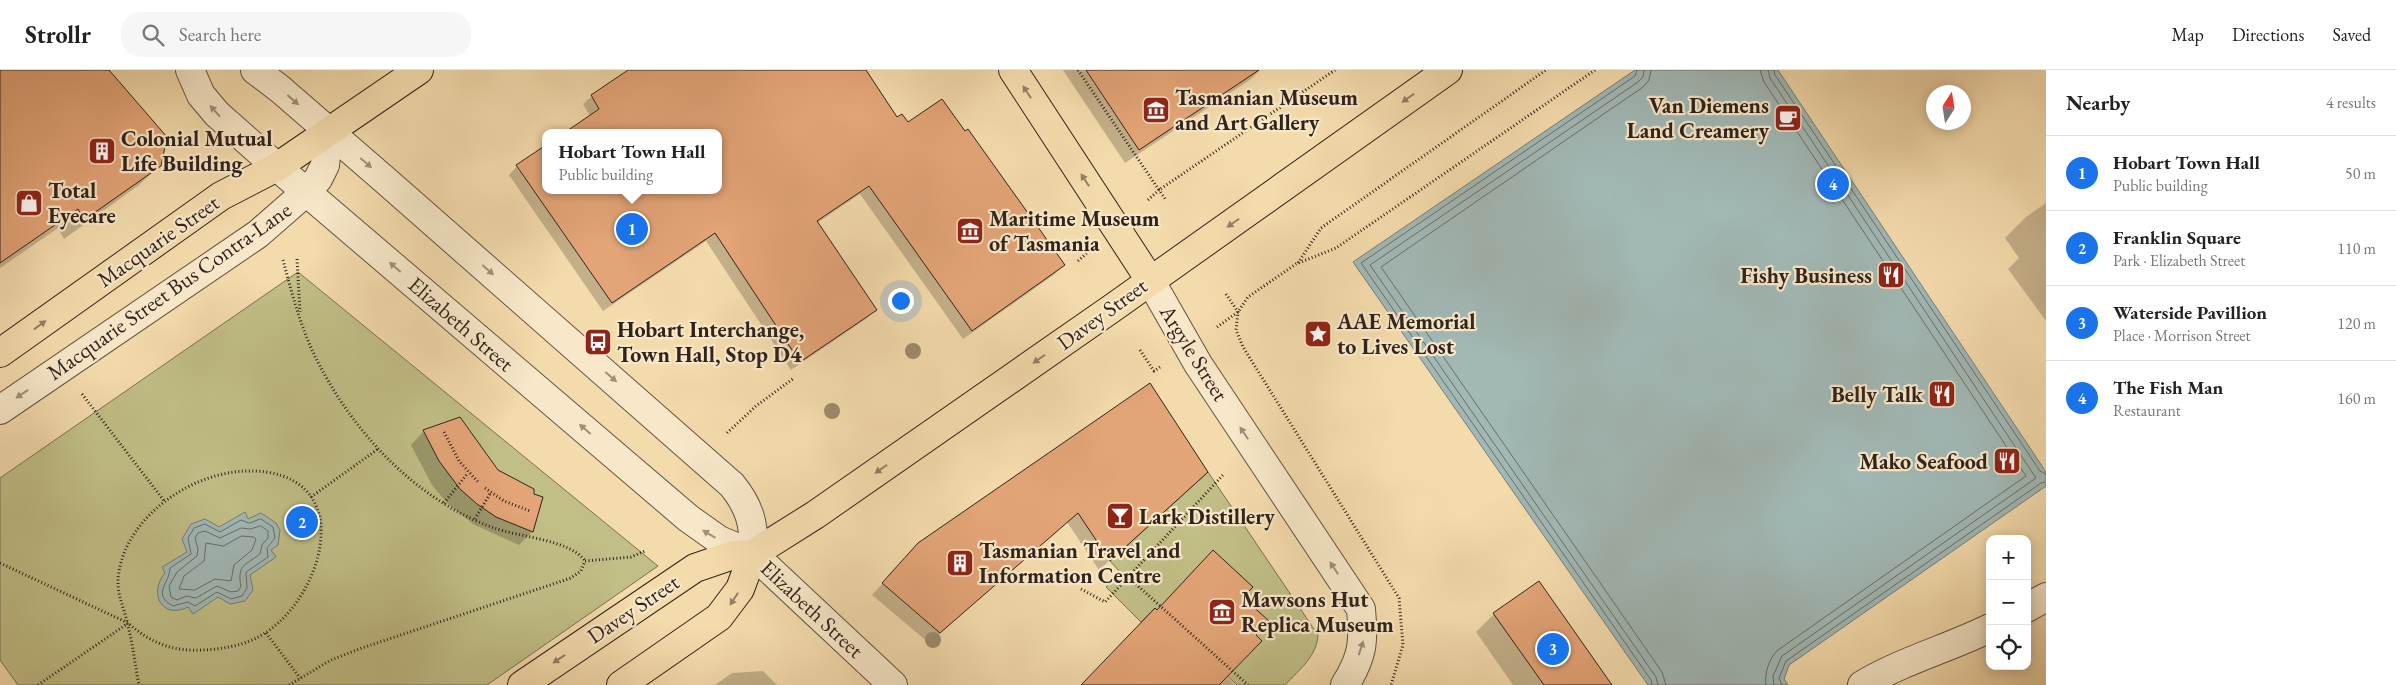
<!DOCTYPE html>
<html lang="en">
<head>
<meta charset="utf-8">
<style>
	:root { --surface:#fff; --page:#f6f6f6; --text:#222; --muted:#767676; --line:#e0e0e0; --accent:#1a73e8 }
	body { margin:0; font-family:"EB Garamond",serif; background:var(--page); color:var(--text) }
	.controls { position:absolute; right:15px; bottom:15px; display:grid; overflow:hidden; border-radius:10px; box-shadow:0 2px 12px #0003 }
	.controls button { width:45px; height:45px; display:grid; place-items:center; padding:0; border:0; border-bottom:1px solid var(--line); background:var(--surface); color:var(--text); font:25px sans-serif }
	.compass { position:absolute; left:1926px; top:15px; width:45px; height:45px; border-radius:50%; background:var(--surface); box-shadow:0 2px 12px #0003; rotate:12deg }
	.you { position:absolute; left:900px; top:230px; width:18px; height:18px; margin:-12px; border:4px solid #fff; border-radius:50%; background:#1a73e8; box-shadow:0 0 0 8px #1a73e833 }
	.badge { display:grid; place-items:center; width:32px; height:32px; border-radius:50%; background:var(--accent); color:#fff; font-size:16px; font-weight:700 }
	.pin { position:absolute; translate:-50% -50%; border:2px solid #fff; box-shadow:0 1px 5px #0006 }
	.popup { position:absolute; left:542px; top:59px; width:180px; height:65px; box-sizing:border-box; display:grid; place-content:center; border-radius:10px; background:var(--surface); filter:drop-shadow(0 1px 4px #0005); font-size:16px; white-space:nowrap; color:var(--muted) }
	.popup b { font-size:19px; color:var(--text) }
	.popup::after { content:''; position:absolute; left:50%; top:100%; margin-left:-10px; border:10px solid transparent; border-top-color:var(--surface) }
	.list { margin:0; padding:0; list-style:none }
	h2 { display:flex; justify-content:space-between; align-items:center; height:65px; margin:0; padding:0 20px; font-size:21px }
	h2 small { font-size:16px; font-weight:400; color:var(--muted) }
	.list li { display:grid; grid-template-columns:32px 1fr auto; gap:15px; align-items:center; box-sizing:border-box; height:75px; padding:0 20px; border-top:1px solid var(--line) }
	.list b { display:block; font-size:19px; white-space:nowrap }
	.list p { margin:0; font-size:16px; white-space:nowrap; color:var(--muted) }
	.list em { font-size:16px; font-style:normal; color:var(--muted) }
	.icon { flex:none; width:28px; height:28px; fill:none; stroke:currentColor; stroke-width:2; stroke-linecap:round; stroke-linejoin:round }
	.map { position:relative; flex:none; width:2046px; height:615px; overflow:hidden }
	header { display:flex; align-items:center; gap:30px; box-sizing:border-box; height:70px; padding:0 25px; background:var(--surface); border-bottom:1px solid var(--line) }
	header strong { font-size:24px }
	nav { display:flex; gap:28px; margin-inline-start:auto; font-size:18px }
	.search { width:350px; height:45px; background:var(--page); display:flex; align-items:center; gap:12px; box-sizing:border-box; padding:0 18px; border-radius:20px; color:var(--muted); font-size:19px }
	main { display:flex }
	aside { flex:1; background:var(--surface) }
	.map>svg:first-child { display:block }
</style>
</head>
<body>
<header>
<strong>Strollr</strong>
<div class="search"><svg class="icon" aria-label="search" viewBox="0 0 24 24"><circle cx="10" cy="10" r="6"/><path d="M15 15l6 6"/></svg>Search here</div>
<nav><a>Map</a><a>Directions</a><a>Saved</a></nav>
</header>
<main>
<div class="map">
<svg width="2046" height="615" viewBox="0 0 2046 615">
	<rect width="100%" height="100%" fill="#f4dbac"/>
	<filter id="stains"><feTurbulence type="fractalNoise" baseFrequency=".004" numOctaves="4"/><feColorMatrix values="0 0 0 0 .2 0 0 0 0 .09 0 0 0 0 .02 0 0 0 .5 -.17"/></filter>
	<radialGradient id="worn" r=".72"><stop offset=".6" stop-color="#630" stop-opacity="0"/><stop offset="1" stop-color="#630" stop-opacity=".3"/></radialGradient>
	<g fill="#c1be86" stroke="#797051">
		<path d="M298,202l360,294 -171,119h-469l-18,-25v-182z"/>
		<path d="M1208,402l110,163c-1,21 -19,35 -33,50h-48l-82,-77 -14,14 -35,-35 15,-14 -11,-12z"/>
	</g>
	<g fill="#a1b8b5" stroke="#747c78">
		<path d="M1635,0h143l268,402v14l-257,179 -5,14 4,6h-140l-295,-423z"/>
		<path d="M245,442l3,7 13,-6 15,10 4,7 -2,15 -7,5 5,7 -26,18 3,15 -8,11 -15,3 -12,-7 -25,17 -5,-7c-26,13 -40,-14 -23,-34l-3,-6 25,-15 -5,-13 9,-15 14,-5 14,8z"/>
	</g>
	<g fill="#0003">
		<path d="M0,0h107l53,95 -21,20 -75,54 -6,-11 -58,40z"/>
		<path d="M630,0h234l33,49 10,5 156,141 -8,9 -92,65 -103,-145 -43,29 59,87 -9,8 -76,52 -85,-129 -103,70 -94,-136 8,-9 29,24h172v-57l-128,-17 -7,-12 9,-8z"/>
		<path d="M1063,0h197l-9,9 -126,84z"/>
		<path d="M2046,133v118l-38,-52 11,-11 -14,-20 21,-21z"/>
		<path d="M424,361l118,67 -10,34 -13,13 -46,-21 -27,-22 -14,-17 -21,-40z"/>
		<path d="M1196,412l-97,88 -32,-48 -138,121 -57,-48 36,-40z"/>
		<path d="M1246,523l1,9 -21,74 9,9h-153l75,-74z"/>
		<path d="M1494,544l117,71h-98l-37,-53z"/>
		<path d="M763,601l14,14h-62l17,-12z"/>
	</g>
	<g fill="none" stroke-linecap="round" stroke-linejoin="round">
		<g stroke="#696e68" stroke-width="1">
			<path d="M1637,0l-2,6 -274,187 290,417 1,5"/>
			<path d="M1644,0l-1,7 -5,5 -268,183 286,412 2,8"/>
			<path d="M1651,0l-2,10 -6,7 -262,180 281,405 4,13"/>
			<path d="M1760,0l4,12 262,394 -248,174c-9,8 -14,24 -12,35"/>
			<path d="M1768,0l2,8 266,400 -254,178 -9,20 1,9"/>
			<path d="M1774,0l1,5 265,396 6,3"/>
			<path d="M261,449l12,8 2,11 -8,10 1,9 -22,15 1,16 -5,8 -11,3 -14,-7 -22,14 -7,-4 -15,4c-22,-12 -3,-23 -3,-38l21,-14 -3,-16 6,-10 11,-4 15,8 21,-12 8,3z"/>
			<path d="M261,456l7,5v7l-6,7 -2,9c-16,12 -23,11 -19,33l-3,4 -7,1 -14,-6 -21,12 -10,-2 -9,4 -6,-3 -2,-11 8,-14 20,-16 1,-7 -3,-11 3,-5 7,-2 15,7 21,-10 9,1z"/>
			<path d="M242,466l12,1 2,2 -4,11 -18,15 -3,16 -16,-2 -20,11 -16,-1 5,-13 20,-15 2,-18 17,3z"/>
			<path d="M1782,615l-3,-7 7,-17 255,-178 5,-1"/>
		</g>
	</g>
	<g fill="#e3a477" stroke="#31231c">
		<path d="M0,0h109l58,67 -6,29 -77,54 -6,-11 -78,54z"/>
		<path d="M628,0h238l31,47 5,-3 6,8 34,-23 23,32 3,-2 97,136 -93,66 -103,-145 -52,35 60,89 -77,52 -85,-129 -103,70 -96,-138 30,-20v45h172v-57h-154l35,-24 -8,-14z"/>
		<path d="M1086,0h173l-120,80z"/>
		<path d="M1150,313l58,89 -98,89 -32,-48 -138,120 -58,-50 36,-40z"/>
		<path d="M460,347l38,53 36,19v5l9,3 -10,35 -37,-15 -19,-13 -17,-15 -21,-28 -16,-31z"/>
		<path d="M1213,480l40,37 -6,6 5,5 -4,4 21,19 -13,14 6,6 -43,44h-138l74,-77 2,2z"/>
		<path d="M1539,511l73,104h-68l-51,-72z"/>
	</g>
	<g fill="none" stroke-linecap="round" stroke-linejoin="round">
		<g stroke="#625140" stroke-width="30">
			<g id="minor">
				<path d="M190,0l11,25 16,19 60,53 411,351 31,22 34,14 140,131"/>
				<path d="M255,0l25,19 105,91 347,305c18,22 23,41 21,69"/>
				<path d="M1150,210l48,84 163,245c3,33 2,47 -16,76"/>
				<path d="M0,340l258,-176 48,-42 12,-13 7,-14 4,-34"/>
				<path d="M2027,538l19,-11"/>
				<path d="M1862,615c40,-24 85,-36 128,-57"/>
			</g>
		</g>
		<g stroke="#31231c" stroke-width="30">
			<path id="major" d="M1013,0l137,210"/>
		</g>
		<g stroke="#31231c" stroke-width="30">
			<g id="highway">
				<path d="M0,283l221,-157 56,-29 142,-97"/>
				<path d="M522,615l173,-117 38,-13 20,-1 62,-39 296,-206 337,-239"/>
				<path d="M621,615l98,-68 21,-28 13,-35"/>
			</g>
		</g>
		<g stroke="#31231c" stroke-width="3" stroke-dasharray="1 2.5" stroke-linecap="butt">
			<path d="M1078,0l81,120 176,-120"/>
			<path d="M1148,130l11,-10 7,10"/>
			<path d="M297,189l3,53"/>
			<path d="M283,190c8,30 16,61 29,90 36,77 101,149 182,178 25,9 77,12 91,33"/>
			<path d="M1078,191l11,-10"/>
			<path d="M1298,193l23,-35 225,-158"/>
			<path d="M1226,224l12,18 -2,18 7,17 156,251 4,47 -12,40"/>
			<path d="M1217,257l21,-15 10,-15 48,-33 40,-16 259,-178"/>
			<path d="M1140,280l14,21 6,-4"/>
			<path d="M82,324l83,108"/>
			<path d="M444,362l15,29 20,22"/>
			<path d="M727,363l29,-27 38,-28"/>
			<path d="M485,418l19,13 26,10"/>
			<path d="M311,427l67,-48"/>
			<path d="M444,433l24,-30"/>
			<path d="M475,449l16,-27"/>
			<path d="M585,491l46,-4 14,-6"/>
			<path d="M0,493l128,60c22,20 46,29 75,27 21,-1 44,-5 62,-17 56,-35 91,-148 1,-161 -60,-9 -136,37 -147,99 -4,23 5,34 9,55 5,19 7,39 11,59"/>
			<path d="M1128,507l120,108"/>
			<path d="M1081,519l24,13 118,-127"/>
			<path d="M266,563l34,45"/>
			<path d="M38,615l89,-61"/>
			<path d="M289,615l42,-25 31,-12 209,-70 10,-7 4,-10"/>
		</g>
		<use href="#minor" stroke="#f8e8c9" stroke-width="28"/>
		<use href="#major" stroke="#f4dbac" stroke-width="28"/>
		<use href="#highway" stroke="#f4dbac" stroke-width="28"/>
	</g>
	<g fill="#9d8b6b">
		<circle cx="913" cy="281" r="8"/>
		<circle cx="832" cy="341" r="8"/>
		<circle cx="933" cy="570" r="8"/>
	</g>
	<defs><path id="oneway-solid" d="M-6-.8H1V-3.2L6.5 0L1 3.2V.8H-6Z" transform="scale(1.25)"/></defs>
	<g fill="#927f64">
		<use href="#oneway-solid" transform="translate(1027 22) rotate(-123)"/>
		<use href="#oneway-solid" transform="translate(1408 28) rotate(145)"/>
		<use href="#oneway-solid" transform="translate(1085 110) rotate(-123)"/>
		<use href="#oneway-solid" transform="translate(1233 153) rotate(145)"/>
		<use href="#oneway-solid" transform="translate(40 255) rotate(-36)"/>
		<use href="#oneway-solid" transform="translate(1039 289) rotate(145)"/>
		<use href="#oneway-solid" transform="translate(881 399) rotate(145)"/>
		<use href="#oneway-solid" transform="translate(734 529) rotate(123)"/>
		<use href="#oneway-solid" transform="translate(559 589) rotate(146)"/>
	</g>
	<g fill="#9e8f7b">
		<use href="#oneway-solid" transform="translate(293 30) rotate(41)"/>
		<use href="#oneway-solid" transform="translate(215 41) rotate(-132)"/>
		<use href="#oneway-solid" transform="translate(366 93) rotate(41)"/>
		<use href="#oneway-solid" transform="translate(395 197) rotate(-139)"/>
		<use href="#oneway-solid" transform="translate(488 200) rotate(41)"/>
		<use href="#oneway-solid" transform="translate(611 307) rotate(41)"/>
		<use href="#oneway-solid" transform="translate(22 324) rotate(146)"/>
		<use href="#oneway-solid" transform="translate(585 359) rotate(-139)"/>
		<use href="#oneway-solid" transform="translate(1244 363) rotate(-124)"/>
		<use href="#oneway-solid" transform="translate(709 464) rotate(-149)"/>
		<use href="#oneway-solid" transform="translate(1334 498) rotate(-124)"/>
		<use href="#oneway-solid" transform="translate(1361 578) rotate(-72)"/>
	</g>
	<defs>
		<g id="museum-square" transform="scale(1.4375)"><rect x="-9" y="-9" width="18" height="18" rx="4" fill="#8f2418" stroke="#f8e8c9"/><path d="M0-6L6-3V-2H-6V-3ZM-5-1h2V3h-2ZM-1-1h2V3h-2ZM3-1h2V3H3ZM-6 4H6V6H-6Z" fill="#fff"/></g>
		<g id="cafe-square" transform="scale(1.4375)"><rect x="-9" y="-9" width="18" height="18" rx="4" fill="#8f2418" stroke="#f8e8c9"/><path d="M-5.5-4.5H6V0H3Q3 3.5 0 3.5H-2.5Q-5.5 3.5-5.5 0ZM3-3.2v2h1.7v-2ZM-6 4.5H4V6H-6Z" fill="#fff"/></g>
		<g id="building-square" transform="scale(1.4375)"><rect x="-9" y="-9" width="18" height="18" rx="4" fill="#8f2418" stroke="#f8e8c9"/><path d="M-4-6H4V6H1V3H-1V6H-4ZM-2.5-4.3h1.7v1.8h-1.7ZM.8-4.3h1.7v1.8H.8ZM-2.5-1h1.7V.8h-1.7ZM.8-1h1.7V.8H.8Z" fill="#fff"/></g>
		<g id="shop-square" transform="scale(1.4375)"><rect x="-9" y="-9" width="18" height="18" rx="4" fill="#8f2418" stroke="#f8e8c9"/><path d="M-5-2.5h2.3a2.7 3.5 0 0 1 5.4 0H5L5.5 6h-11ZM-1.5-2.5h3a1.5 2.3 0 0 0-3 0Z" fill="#fff"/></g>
		<g id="restaurant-square" transform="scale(1.4375)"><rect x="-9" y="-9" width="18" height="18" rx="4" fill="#8f2418" stroke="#f8e8c9"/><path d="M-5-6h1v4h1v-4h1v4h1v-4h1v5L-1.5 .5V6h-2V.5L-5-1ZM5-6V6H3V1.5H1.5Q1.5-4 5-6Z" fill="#fff"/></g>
		<g id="sight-square" transform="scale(1.4375)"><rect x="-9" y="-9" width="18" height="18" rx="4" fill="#8f2418" stroke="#f8e8c9"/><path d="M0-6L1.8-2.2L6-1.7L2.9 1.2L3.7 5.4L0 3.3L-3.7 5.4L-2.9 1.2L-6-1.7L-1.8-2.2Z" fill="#fff"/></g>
		<g id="bus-square" transform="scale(1.4375)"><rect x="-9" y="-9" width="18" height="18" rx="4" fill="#8f2418" stroke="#f8e8c9"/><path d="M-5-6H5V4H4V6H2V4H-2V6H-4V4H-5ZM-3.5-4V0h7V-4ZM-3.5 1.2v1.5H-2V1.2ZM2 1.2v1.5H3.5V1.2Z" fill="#fff"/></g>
		<g id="bar-square" transform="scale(1.4375)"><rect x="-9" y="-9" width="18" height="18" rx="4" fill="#8f2418" stroke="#f8e8c9"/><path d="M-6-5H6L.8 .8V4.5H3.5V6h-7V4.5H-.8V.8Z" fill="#fff"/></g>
	</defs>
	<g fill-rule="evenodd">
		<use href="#museum-square" x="1156" y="40"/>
		<use href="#cafe-square" x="1788" y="48"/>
		<use href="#building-square" x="102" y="81"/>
		<use href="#shop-square" x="29" y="133"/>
		<use href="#museum-square" x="970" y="161"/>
		<use href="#restaurant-square" x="1891" y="205"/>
		<use href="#sight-square" x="1318" y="264"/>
		<use href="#bus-square" x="598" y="272"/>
		<use href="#restaurant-square" x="1942" y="324"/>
		<use href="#restaurant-square" x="2007" y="391"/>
		<use href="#bar-square" x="1120" y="446"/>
		<use href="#building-square" x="960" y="493"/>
		<use href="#museum-square" x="1222" y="542"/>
	</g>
	<g text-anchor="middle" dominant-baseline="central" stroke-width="4.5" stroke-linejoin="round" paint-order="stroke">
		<g font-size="22" font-weight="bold" fill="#31231c" stroke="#f8e8c9" text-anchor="start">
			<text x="1175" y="27">Tasmanian Museum<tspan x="1175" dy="25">and Art Gallery</tspan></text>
			<text x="1769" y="35" text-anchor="end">Van Diemens<tspan x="1769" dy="25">Land Creamery</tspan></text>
			<text x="121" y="68">Colonial Mutual<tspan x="121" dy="25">Life Building</tspan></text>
			<text x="48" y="120">Total<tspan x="48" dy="25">Eyecare</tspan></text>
			<text x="989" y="148">Maritime Museum<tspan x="989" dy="25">of Tasmania</tspan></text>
			<text x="1872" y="205" text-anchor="end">Fishy Business</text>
			<text x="1337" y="251">AAE Memorial<tspan x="1337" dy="25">to Lives Lost</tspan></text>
			<text x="617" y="259">Hobart Interchange,<tspan x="617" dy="25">Town Hall, Stop D4</tspan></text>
			<text x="1923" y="324" text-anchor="end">Belly Talk</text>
			<text x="1988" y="391" text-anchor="end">Mako Seafood</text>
			<text x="1139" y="446">Lark Distillery</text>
			<text x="979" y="480">Tasmanian Travel and<tspan x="979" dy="25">Information Centre</tspan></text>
			<text x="1241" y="529">Mawsons Hut<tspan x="1241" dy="25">Replica Museum</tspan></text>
		</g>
		<g font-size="22" fill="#31231c" stroke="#f8e8c9">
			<text transform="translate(158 171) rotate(-35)">Macquarie Street</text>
			<text transform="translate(169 221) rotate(-35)">Macquarie Street Bus Contra-Lane</text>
			<text transform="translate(1102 244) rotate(-36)">Davey Street</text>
			<text transform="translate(461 254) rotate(41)">Elizabeth Street</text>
			<text transform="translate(1194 283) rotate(58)">Argyle Street</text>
			<text transform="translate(633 539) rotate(-34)">Davey Street</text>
			<text transform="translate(812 539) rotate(43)">Elizabeth Street</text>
		</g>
	</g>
	<rect width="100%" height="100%" filter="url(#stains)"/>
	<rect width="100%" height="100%" fill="url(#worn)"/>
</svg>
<div class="controls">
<button>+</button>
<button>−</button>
<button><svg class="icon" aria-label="locate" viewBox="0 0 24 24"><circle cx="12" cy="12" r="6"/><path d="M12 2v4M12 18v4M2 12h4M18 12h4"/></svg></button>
</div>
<svg class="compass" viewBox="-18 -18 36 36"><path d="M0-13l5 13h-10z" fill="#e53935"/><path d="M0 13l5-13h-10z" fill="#767676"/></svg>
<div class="you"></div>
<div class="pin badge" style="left:632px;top:159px">1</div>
<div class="popup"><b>Hobart Town Hall</b>Public building</div>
<div class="pin badge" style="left:302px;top:452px">2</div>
<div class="pin badge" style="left:1553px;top:579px">3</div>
<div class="pin badge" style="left:1833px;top:114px">4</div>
</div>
<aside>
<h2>Nearby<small>4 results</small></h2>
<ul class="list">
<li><span class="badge">1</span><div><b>Hobart Town Hall</b><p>Public building</p></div><em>50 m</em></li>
<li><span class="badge">2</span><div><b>Franklin Square</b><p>Park · Elizabeth Street</p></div><em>110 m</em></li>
<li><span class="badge">3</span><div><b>Waterside Pavillion</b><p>Place · Morrison Street</p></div><em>120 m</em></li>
<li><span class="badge">4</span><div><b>The Fish Man</b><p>Restaurant</p></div><em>160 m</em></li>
</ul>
</aside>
</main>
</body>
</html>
